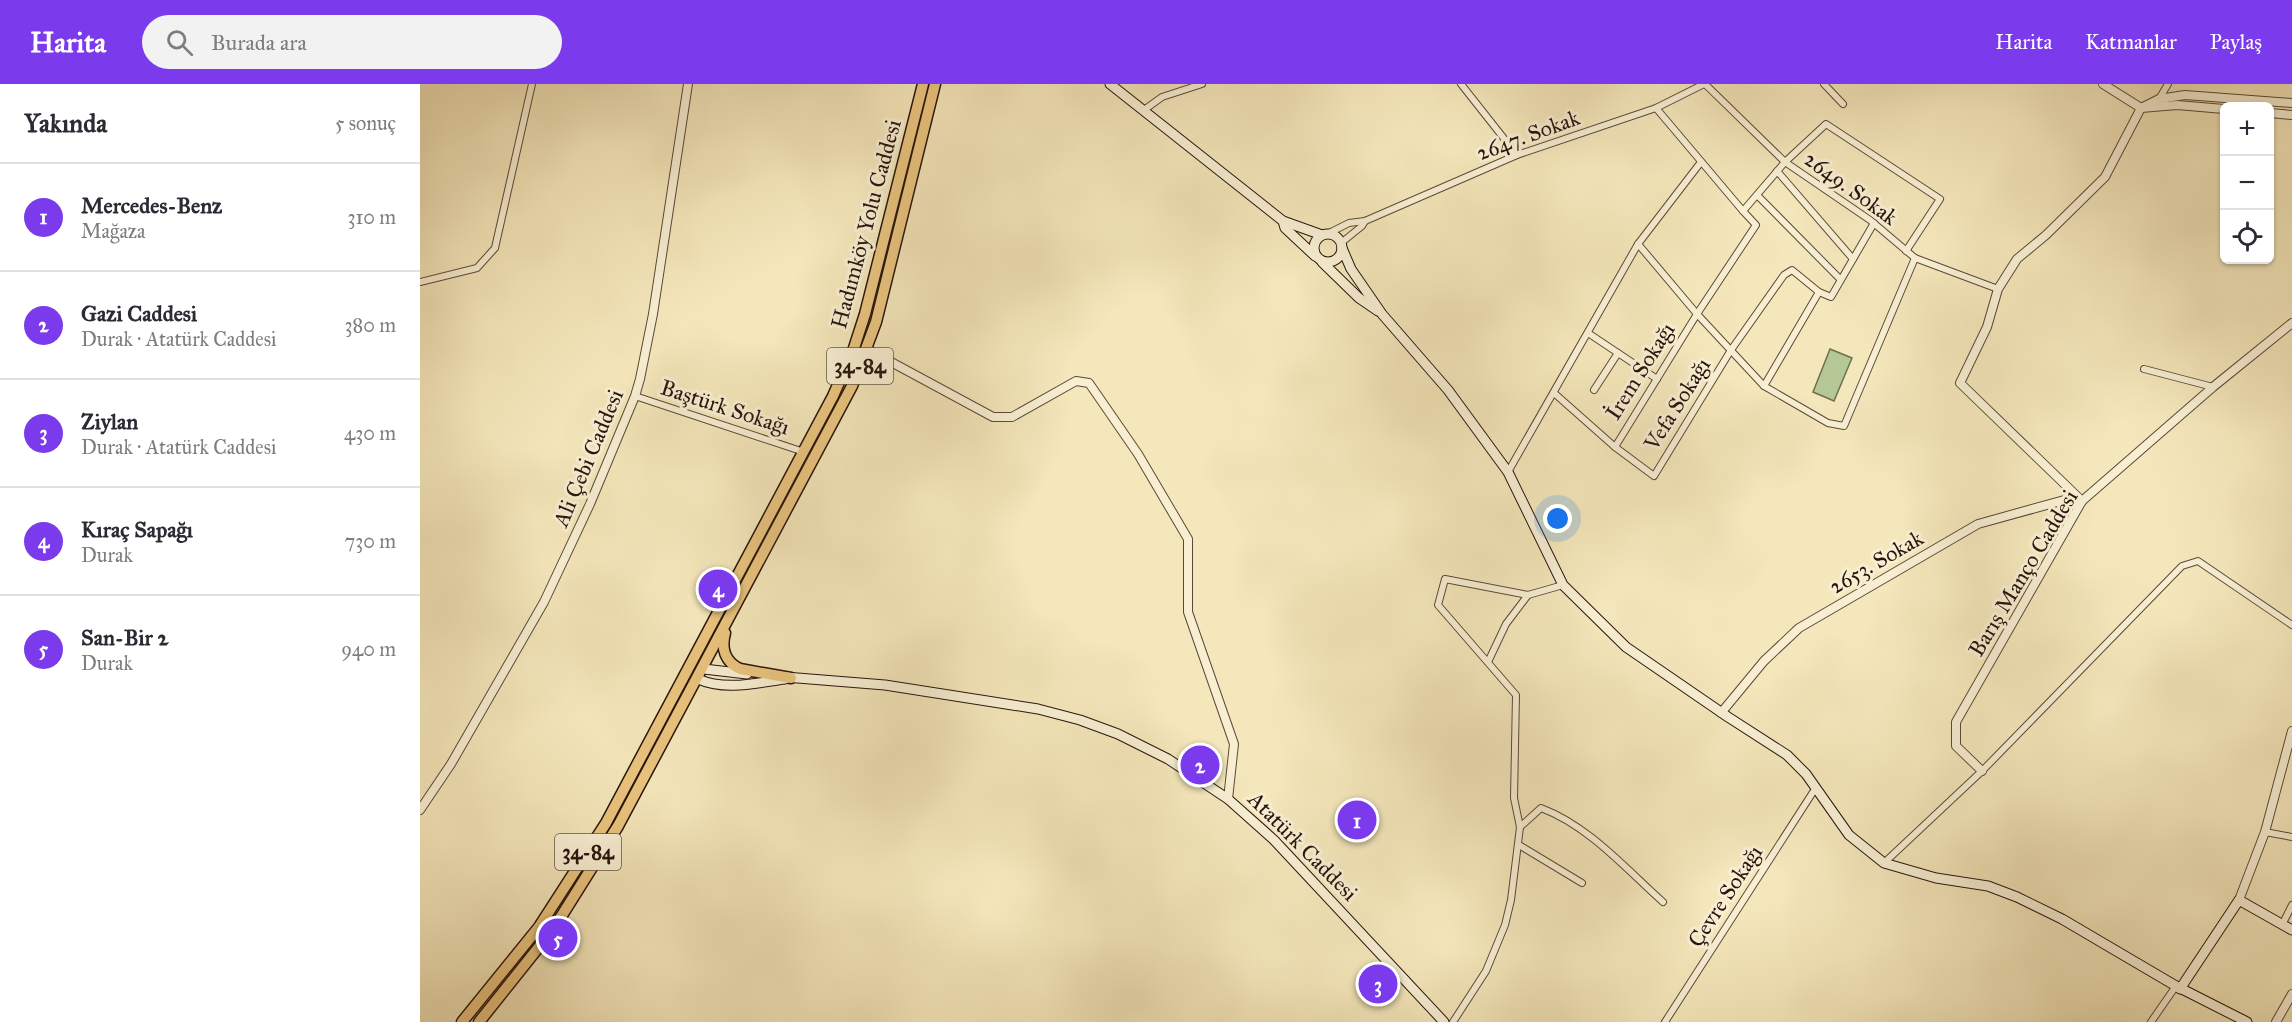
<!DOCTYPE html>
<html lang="tr">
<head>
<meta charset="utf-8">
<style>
	:root { --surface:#fff; --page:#f2f2f3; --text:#2b2b33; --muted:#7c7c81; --line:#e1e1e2; --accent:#7c3aed }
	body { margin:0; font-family:"IM FELL Great Primer",serif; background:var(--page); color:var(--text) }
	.controls { position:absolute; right:18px; top:18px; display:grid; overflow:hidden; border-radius:9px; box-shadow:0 2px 4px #0004 }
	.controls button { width:54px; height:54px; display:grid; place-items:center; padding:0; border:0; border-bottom:2px solid var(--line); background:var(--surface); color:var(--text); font:30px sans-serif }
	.you { position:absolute; left:1138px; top:435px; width:21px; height:21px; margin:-15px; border:4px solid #fff; border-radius:50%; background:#1a73e8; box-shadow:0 0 0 9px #1a73e833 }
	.badge { display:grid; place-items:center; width:39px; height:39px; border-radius:50%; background:var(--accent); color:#fff; font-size:20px; font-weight:700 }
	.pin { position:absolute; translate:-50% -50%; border:3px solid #fff; box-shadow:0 2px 6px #0006 }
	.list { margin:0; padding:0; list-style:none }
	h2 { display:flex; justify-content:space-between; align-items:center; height:78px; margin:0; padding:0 24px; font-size:26px }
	h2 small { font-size:20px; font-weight:400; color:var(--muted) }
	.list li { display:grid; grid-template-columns:39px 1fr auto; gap:18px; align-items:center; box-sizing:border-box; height:108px; padding:0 24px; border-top:2px solid var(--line) }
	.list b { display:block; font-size:22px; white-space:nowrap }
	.list p { margin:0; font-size:20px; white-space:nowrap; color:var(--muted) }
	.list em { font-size:20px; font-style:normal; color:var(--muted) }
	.icon { flex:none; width:33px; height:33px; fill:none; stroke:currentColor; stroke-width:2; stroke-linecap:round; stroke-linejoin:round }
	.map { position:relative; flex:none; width:1872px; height:938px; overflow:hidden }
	header { display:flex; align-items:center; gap:36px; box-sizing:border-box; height:84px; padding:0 30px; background:var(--accent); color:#fff }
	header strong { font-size:28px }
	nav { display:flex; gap:33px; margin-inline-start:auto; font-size:21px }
	.search { width:420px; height:54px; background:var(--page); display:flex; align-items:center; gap:15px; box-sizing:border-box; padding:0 21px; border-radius:33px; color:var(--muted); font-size:22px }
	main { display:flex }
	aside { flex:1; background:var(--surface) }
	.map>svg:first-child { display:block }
</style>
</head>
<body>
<header>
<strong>Harita</strong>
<div class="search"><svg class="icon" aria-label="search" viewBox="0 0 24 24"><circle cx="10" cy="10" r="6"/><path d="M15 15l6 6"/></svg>Burada ara</div>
<nav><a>Harita</a><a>Katmanlar</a><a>Paylaş</a></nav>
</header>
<main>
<aside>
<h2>Yakında<small>5 sonuç</small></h2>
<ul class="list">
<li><span class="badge">1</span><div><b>Mercedes-Benz</b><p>Mağaza</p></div><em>310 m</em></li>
<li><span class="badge">2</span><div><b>Gazi Caddesi</b><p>Durak · Atatürk Caddesi</p></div><em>380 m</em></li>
<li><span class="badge">3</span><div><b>Ziylan</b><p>Durak · Atatürk Caddesi</p></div><em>430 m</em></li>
<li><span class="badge">4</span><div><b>Kıraç Sapağı</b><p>Durak</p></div><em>730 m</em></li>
<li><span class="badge">5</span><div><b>San-Bir 2</b><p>Durak</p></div><em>940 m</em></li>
</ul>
</aside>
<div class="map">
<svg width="1872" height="938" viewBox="0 0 1872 938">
	<rect width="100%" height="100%" fill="#f4e7bb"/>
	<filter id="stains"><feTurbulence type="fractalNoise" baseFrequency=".00333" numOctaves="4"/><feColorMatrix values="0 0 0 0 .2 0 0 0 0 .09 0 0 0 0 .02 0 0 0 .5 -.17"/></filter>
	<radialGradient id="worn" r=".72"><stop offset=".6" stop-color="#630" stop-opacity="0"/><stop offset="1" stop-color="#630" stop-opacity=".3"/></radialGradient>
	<path fill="#b5c794" stroke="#6e6e50" stroke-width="1.5" d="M1410,265l22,9 -18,43 -21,-9z"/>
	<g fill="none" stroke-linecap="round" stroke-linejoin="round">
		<g stroke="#5b4938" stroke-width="8">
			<g id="minor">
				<path d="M1041,0l56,71"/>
				<path d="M1285,0l80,78 85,58 45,38 83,31"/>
				<path d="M1404,0l19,20"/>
				<path d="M1739,15l9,-15"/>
				<path d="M1236,24l87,103 42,-49 41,-38 114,75 -34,52"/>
				<path d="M724,26l18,-13 40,-13"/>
				<path d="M1357,87l76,88"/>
				<path d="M1337,111l83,84"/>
				<path d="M907,150l22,-11 16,-2 152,-66 139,-47 48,-24"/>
				<path d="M921,159l21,-17 3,-5"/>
				<path d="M1218,160l59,70 67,72 64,37 16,3 71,-168"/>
				<path d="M0,198l57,-14 18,-20 37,-164"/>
				<path d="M1399,208l12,5 43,-74"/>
				<path d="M1168,249l69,46"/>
				<path d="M1724,285l69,18"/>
				<path d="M1174,306l24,-37"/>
				<path d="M1134,309l61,54 39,29 77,-126 53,-75 8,-5 27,22 -55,94"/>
				<path d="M215,312l169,56"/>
				<path d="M1195,363l82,-133 59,-89 -13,-14"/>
				<path d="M1088,388l130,-228 63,-82"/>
				<path d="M1068,578l18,-38 22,-29"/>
				<path d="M1100,743l21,-19c48,18 85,61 122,94"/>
				<path d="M1845,748l27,5"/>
				<path d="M1099,761l63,38"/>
				<path d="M1464,779l98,-92 200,-205 16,-5 94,64"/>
				<path d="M1862,841l10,-20"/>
				<path d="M1033,938l33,-51 19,-46 6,-25 9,-73 -6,-29 2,-103 -78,-90 7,-26 83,16 35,-10"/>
				<path d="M1245,938l150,-233"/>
				<path d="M1731,938l25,-36"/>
			</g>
		</g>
		<g stroke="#5b4938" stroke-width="10">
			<g id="tertiary">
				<path d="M1683,0l38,24 36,-3 47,4"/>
				<path d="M1721,24l18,-9 26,-4 107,8"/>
				<path d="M1850,29l22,2"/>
				<path d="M447,265l126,68h19l64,-36 13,2 49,71 50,85v73l46,132 -6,55"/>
				<path d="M1662,417l-122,-118 27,-56 11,-38 19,-30 29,-24 59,-58 36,-69"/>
				<path d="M1301,629l43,-52 35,-33 179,-104 90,-25 14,2"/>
				<path d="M1562,687l-26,-25v-24l126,-221 131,-114 79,-64"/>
				<path d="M0,726l31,-46 93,-162 46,-98 45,-108 5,-17 13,-65 35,-230"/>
				<path d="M1819,816l26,-68 27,-101"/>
				<path d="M1856,938l16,-28"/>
			</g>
		</g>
		<g stroke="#28140d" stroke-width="11">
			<g id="secondary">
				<path d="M690,0l173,137 39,14"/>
				<path d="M863,137l2,7 30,28"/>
				<circle cx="908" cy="164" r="14"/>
				<path d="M922,164l9,21 31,45 66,76 60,82 55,113 63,62 102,70 59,38 19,19 43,61 35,28 52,15 52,8 29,11 45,22 114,67 71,36"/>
				<path d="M902,178l37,36 19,13"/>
				<path d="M284,585l43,5"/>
				<path d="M365,593l100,8 153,24 42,11 38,14 50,25 60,40 46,41 170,182"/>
				<path d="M278,595c27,12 58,4 87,0"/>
				<path d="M1760,905l59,-89 53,30"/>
			</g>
		</g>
		<g stroke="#28140d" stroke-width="13">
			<g id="primary">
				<path d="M305,549c-4,15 0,29 15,36l51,9"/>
				<path d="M42,938l77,-95 67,-104 227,-427 21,-48 11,-34 58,-230"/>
				<path d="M59,938l75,-94 64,-102 234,-440 24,-64 59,-238"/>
			</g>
		</g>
		<use href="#minor" stroke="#f8efd3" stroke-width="6"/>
		<use href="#tertiary" stroke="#f8efd3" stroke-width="8"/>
		<use href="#secondary" stroke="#f8efd3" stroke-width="9"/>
		<use href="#primary" stroke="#eac47e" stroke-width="10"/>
	</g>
	<g text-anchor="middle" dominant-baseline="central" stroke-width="6" stroke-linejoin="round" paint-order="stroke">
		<g fill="#f8efd3" stroke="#665648" stroke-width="1.5">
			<rect x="407" y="264" width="66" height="36" rx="4.5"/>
			<rect x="135" y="750" width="66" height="36" rx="4.5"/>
		</g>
		<g font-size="21" font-weight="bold" fill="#28140d">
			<text x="440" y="282">34-84</text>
			<text x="168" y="768">34-84</text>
		</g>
		<g font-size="22" fill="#28140d" stroke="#f8efd3">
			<text transform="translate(1108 51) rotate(-20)">2647. Sokak</text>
			<text transform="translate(1431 104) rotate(36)">2649. Sokak</text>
			<text transform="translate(446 140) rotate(-75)">Hadımköy Yolu Caddesi</text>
			<text transform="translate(1220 287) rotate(-58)">İrem Sokağı</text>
			<text transform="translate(1257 320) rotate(-58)">Vefa Sokağı</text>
			<text transform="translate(305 323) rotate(18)">Baştürk Sokağı</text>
			<text transform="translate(168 374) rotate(-67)">Ali Çebi Caddesi</text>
			<text transform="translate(1456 478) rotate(-30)">2653. Sokak</text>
			<text transform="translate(1603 489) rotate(-59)">Barış Manço Caddesi</text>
			<text transform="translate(883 762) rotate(45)">Atatürk Caddesi</text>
			<text transform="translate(1305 812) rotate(-57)">Çevre Sokağı</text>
		</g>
	</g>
	<rect width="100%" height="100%" filter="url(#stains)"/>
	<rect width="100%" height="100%" fill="url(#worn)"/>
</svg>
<div class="controls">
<button>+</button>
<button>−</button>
<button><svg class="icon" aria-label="locate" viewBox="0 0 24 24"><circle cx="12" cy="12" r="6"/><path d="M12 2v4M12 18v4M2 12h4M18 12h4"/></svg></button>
</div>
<div class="you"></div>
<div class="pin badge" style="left:937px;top:736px">1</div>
<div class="pin badge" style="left:780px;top:681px">2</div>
<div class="pin badge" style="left:958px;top:900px">3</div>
<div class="pin badge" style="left:298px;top:505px">4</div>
<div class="pin badge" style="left:138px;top:854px">5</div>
</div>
</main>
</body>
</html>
